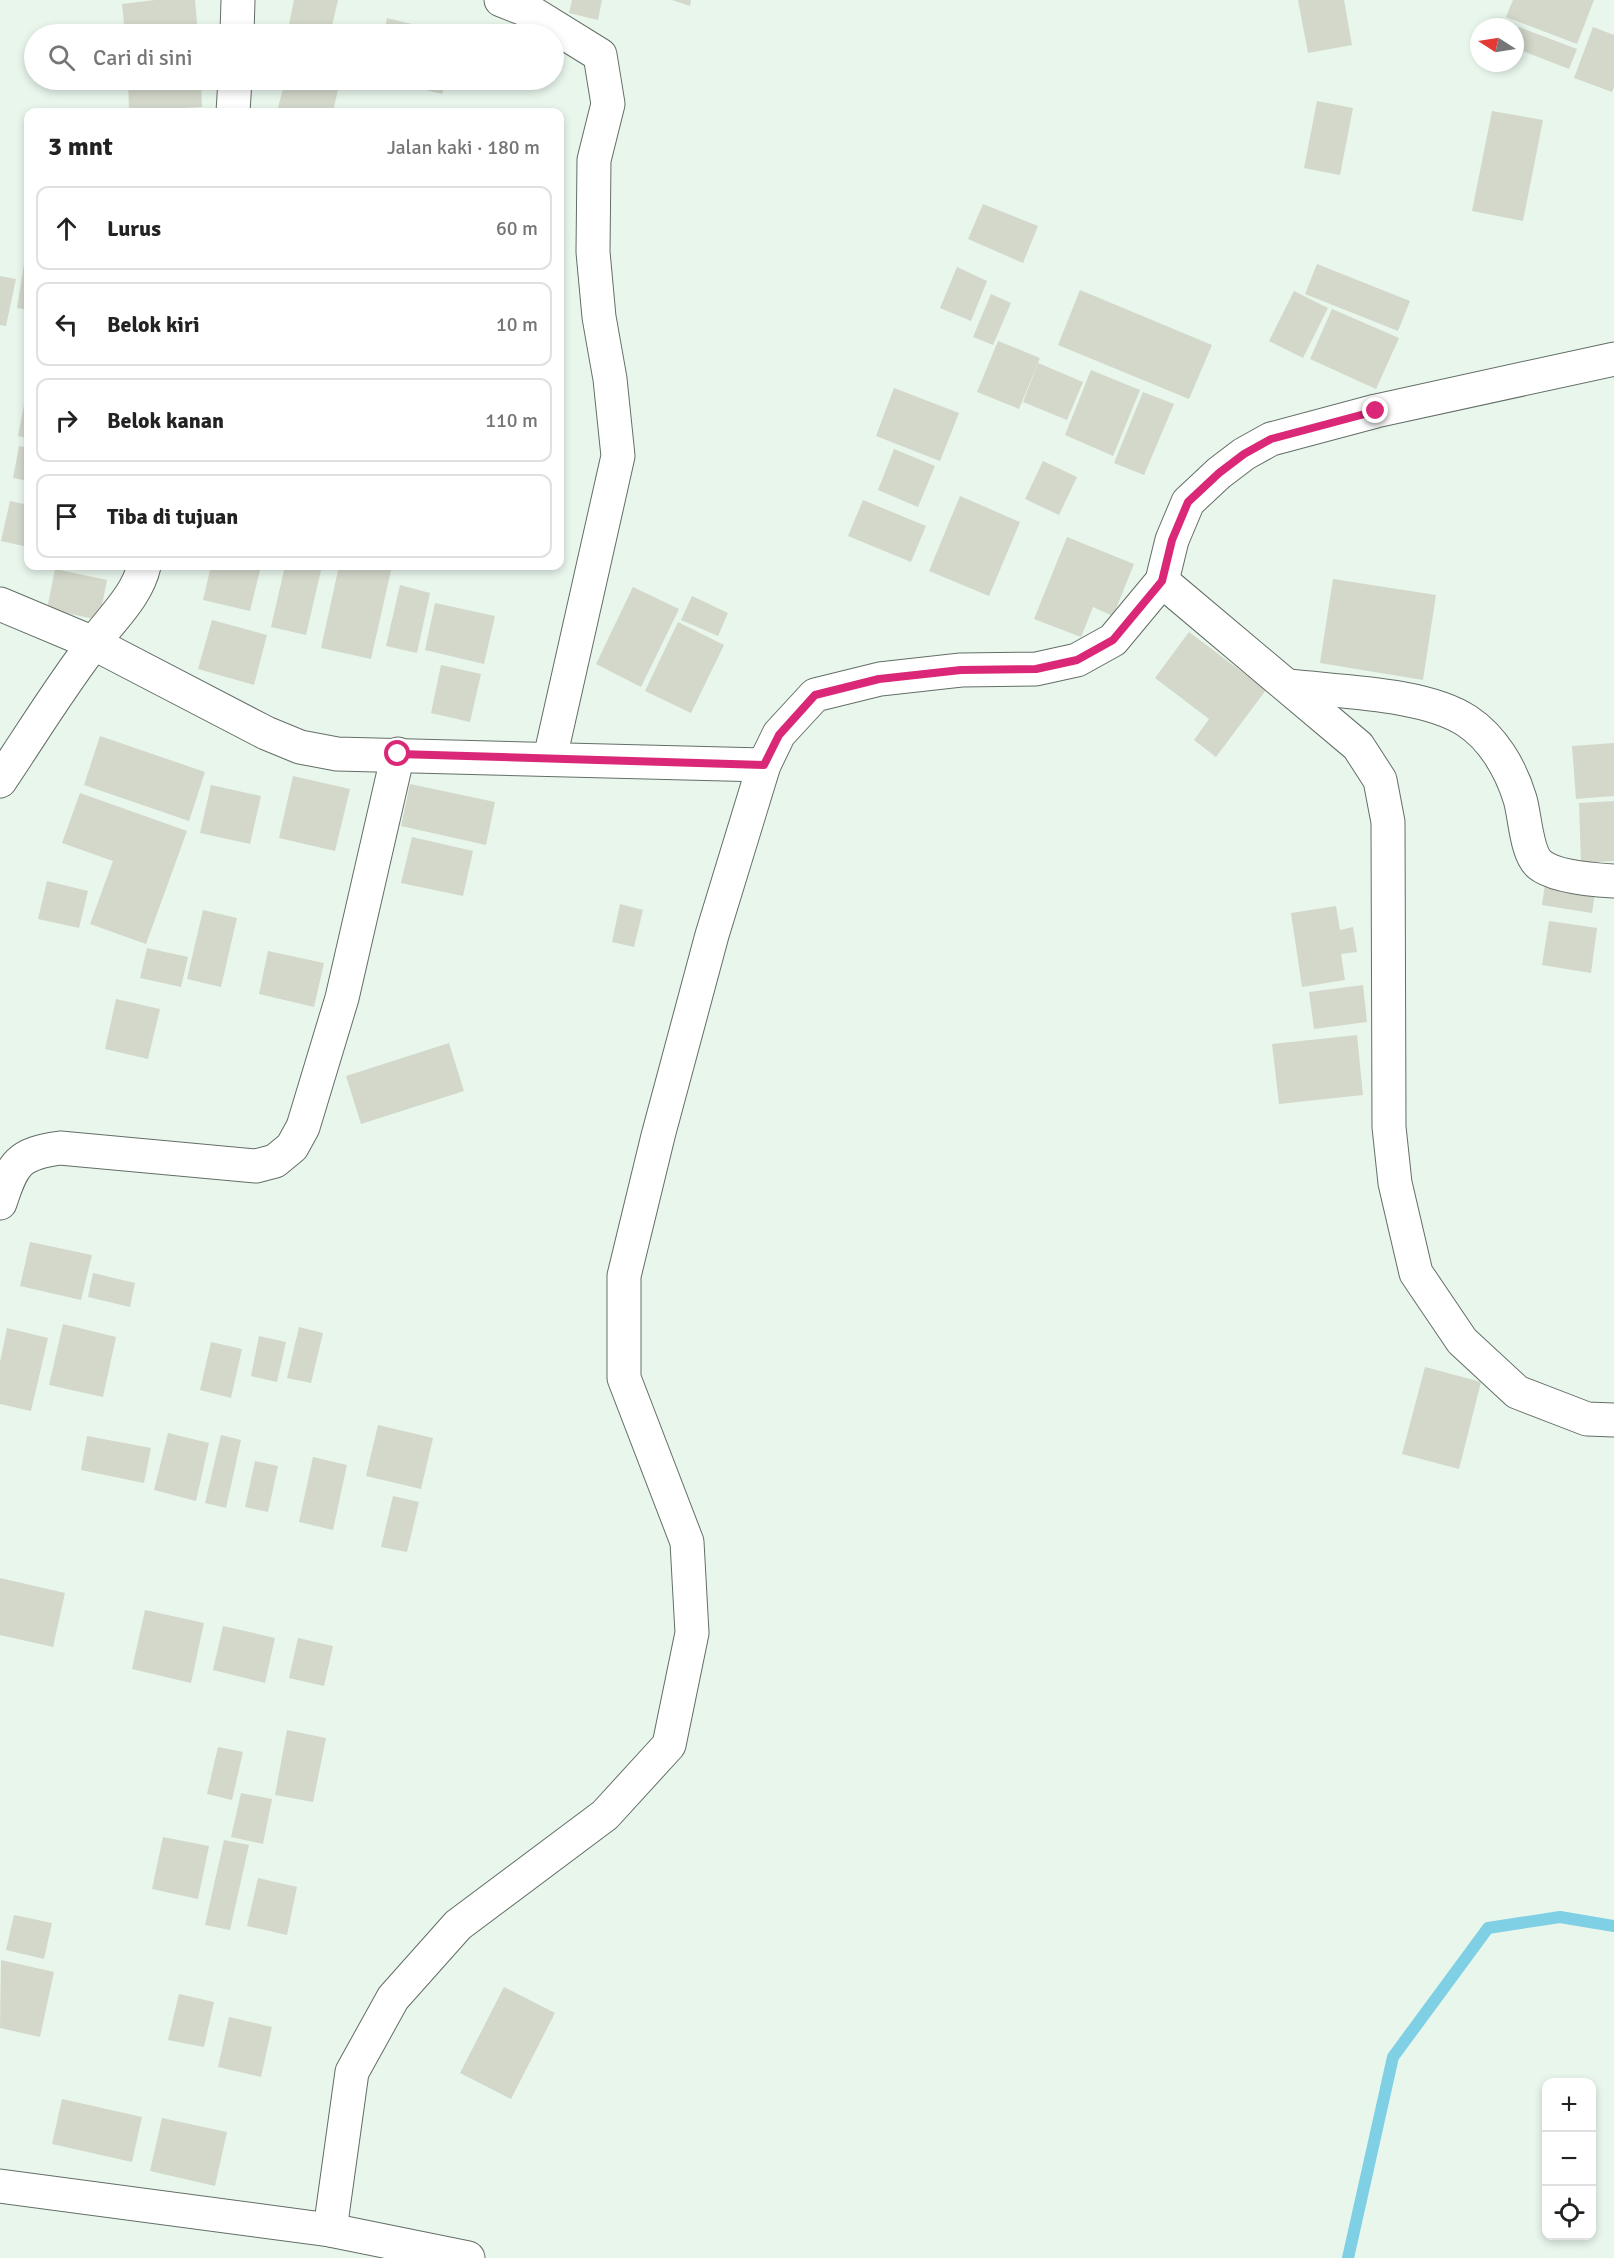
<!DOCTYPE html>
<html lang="id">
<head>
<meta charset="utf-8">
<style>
	:root { --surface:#fff; --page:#f6f6f6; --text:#222; --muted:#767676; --line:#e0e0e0 }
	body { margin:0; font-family:Signika,sans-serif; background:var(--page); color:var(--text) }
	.controls { position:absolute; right:18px; bottom:18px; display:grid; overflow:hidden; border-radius:12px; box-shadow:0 3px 9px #0003 }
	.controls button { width:54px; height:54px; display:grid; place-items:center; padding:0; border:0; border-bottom:2px solid var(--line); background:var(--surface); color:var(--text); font:30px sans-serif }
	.compass { position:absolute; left:1470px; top:18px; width:54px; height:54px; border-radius:50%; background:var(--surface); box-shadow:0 3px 9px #0003; rotate:282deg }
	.stop { position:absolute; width:18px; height:18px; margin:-14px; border:4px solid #db2777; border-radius:50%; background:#fff }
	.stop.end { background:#db2777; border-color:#fff; box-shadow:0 2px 6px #0008 }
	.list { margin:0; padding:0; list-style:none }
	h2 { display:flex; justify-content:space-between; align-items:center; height:78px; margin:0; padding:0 24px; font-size:26px }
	h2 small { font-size:20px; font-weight:400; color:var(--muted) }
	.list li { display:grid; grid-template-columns:39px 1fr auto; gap:18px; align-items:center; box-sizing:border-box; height:84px; margin:0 12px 12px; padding:0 12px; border:2px solid var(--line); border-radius:12px }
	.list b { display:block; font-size:22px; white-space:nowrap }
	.list em { font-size:20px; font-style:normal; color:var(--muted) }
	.icon { flex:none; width:33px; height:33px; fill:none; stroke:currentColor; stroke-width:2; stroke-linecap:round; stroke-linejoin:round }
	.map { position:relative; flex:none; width:1614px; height:2258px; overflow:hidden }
	.search { position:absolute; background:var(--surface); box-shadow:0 3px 9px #0003; left:24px; top:24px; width:540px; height:66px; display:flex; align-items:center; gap:15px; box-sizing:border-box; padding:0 21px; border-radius:33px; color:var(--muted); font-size:22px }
	.panel { position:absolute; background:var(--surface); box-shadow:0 3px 9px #0003; left:24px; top:108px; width:540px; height:462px; border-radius:12px }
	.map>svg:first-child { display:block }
</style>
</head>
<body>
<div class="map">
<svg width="1614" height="2258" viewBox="0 0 1614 2258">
	<rect width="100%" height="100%" fill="#e8f6ec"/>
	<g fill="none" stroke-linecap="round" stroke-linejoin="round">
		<path stroke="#7fcfe5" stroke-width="12" d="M1348,2258l45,-201 95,-129 72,-11 54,9"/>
	</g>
	<g fill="#d3d8cb">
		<path d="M155,0h40l3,34h-73l-3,-30z"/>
		<path d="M294,0h44l-8,34h-43z"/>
		<path d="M572,0h30l-4,20 -29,-7z"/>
		<path d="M672,0h19l-1,6z"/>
		<path d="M1298,0h46l8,45 -44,8z"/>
		<path d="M1513,0h81l-17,44 -71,-27z"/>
		<path d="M387,18l66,16h-69z"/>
		<path d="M1519,27l58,22 -8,20 -54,-21v-10z"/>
		<path d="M1593,27l21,8v52l-2,5 -38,-14z"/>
		<path d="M128,80h73l1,27 -73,4z"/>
		<path d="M285,80h55l-7,32h-56z"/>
		<path d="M383,80h63l-4,14z"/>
		<path d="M1317,101l36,7 -13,67 -36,-7z"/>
		<path d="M1492,111l51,9 -20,101 -51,-10z"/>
		<path d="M983,204l55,22 -15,37 -55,-24z"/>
		<path d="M25,258l3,1v51l-11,-2z"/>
		<path d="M1317,264l93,37 -12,30 -93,-37z"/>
		<path d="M957,267l30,14 -16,40 -31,-13z"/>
		<path d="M0,276l16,3 -10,47 -6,-1z"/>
		<path d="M1080,290l132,55 -23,54 -131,-54z"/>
		<path d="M1294,291l34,17 -25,50 -34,-17z"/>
		<path d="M991,294l20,9 -18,42 -20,-8z"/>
		<path d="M1332,309l67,29 -23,51 -66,-30z"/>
		<path d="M998,341l42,17 -21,51 -42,-17z"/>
		<path d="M1038,363l45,19 -16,38 -44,-18z"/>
		<path d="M1091,370l49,20 -27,66 -48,-21z"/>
		<path d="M894,388l65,25 -19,48 -64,-25z"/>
		<path d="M27,389h1v49l-10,-2z"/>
		<path d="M1143,392l31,12 -30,71 -30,-12z"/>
		<path d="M19,446l9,2v33l-15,-3z"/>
		<path d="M894,449l41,17 -17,41 -40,-17z"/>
		<path d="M1043,461l34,16 -18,38 -34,-16z"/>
		<path d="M960,496l60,26 -31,74 -60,-25z"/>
		<path d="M863,500l63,26 -15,36 -63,-26z"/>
		<path d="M10,501l18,4v42l-27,-6z"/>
		<path d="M1067,537l67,27 -21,52 -20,-9 -12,30 -47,-18z"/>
		<path d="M211,566h50l-11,45 -47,-11z"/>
		<path d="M285,566h37l-16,69 -35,-8z"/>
		<path d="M339,566h53l-21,93 -50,-11z"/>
		<path d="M55,569l52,11 -8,40 -52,-11z"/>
		<path d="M1333,579l103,16 -13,85 -103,-17z"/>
		<path d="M400,585l30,8 -13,60 -31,-7z"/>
		<path d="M633,587l46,22 -38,78 -45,-23z"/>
		<path d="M692,596l36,17 -10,23 -37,-16z"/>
		<path d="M435,603l60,13 -11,48 -59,-14z"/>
		<path d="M212,620l55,15 -13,50 -56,-16z"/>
		<path d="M678,622l46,23 -33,68 -46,-22z"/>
		<path d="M1189,632l77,58 -50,67 -22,-17 15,-21 -54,-41z"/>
		<path d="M441,665l40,9 -11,48 -39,-9z"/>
		<path d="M100,736l105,36 -16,49 -105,-36z"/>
		<path d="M1614,743v53l-38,3 -4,-53z"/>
		<path d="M293,776l57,13 -15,62 -56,-13z"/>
		<path d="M410,784l85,18 -9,43 -85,-19z"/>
		<path d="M211,785l50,11 -11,48 -50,-11z"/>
		<path d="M80,793l107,38 -41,113 -56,-20 23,-63 -51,-18z"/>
		<path d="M1614,801v60l-33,2 -2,-60z"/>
		<path d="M412,837l61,14 -10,45 -62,-13z"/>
		<path d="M1546,877l50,8 -4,28 -50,-8z"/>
		<path d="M47,881l41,10 -9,37 -41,-9z"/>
		<path d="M620,904l23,6 -9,37 -22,-5z"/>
		<path d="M1336,906l4,24 13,-3 4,25 -16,2 4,26 -43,7 -11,-74z"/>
		<path d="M203,910l34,8 -16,69 -34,-8z"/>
		<path d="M1549,921l48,7 -6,45 -49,-8z"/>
		<path d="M147,948l41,9 -7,30 -41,-9z"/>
		<path d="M268,951l56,12 -10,44 -55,-13z"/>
		<path d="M1363,985l4,37 -53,7 -5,-37z"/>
		<path d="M116,999l44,10 -12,50 -43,-10z"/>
		<path d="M1357,1035l6,60 -84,9 -7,-60z"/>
		<path d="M449,1043l15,48 -103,33 -15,-48z"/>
		<path d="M30,1242l62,13 -11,45 -61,-14z"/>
		<path d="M93,1273l42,10 -5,24 -42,-10z"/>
		<path d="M63,1324l53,13 -13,60 -54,-12z"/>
		<path d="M299,1327l24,6 -12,50 -24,-5z"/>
		<path d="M7,1328l41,10 -17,73 -31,-7v-42z"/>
		<path d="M259,1336l27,6 -9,40 -26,-6z"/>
		<path d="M211,1342l31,7 -11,49 -31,-8z"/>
		<path d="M1425,1367l56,15 -22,87 -57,-15z"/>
		<path d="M378,1425l55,13 -12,51 -55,-13z"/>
		<path d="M168,1433l41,10 -13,58 -42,-11z"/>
		<path d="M221,1435l20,5 -15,68 -21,-5z"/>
		<path d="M87,1436l64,12 -7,35 -63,-13z"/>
		<path d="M313,1457l34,8 -14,65 -34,-8z"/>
		<path d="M255,1461l23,5 -10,46 -23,-5z"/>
		<path d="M393,1496l26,6 -12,50 -26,-5z"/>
		<path d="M0,1578l65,15 -12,54 -53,-12z"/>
		<path d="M145,1610l59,13 -13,60 -59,-14z"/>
		<path d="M223,1626l52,12 -10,45 -52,-13z"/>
		<path d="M298,1638l35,8 -9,40 -35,-8z"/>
		<path d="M287,1730l39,8 -13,64 -38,-7z"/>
		<path d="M218,1747l25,5 -11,48 -25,-6z"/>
		<path d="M241,1793l31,6 -9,45 -32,-7z"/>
		<path d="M163,1837l46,9 -11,53 -46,-10z"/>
		<path d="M224,1840l25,5 -19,85 -25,-5z"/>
		<path d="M258,1878l39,9 -10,48 -40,-9z"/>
		<path d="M14,1915l38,8 -8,36 -38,-9z"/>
		<path d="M1,1960l53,12 -14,65 -40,-9z"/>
		<path d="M504,1987l51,26 -44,86 -51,-26z"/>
		<path d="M179,1994l35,8 -10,45 -36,-7z"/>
		<path d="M229,2017l43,10 -11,50 -43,-10z"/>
		<path d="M62,2099l80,18 -10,45 -80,-18z"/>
		<path d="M162,2118l65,14 -12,54 -65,-15z"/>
	</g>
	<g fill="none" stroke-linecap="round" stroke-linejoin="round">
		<g stroke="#636e66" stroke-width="35">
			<g id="minor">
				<path d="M501,0l28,11 71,44 8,49 -14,56 -1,92 6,65 11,62 8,77 -68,302"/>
				<path d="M237,34l1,-34"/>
				<path d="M233,112l2,-32"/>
				<path d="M1162,581l196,165 22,34 8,42 1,305 6,56 21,90 46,68 55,51 70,27 27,1"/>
				<path d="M0,604l93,39 173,90 34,14 37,7 427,11"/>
				<path d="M1289,686c50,6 136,7 178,35 26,17 44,48 53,78 5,16 6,53 19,65 15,13 56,16 75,17"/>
				<path d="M0,781c31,-46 60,-94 94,-138 18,-25 43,-47 50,-77"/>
				<path d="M0,1203c13,-40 18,-49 60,-55l196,18 19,-5 17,-14 11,-20 39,-129 56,-244"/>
				<path d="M0,2186l330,44 138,28"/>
				<path d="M330,2230l22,-158 41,-74 65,-73 147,-110 64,-70 23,-112 -5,-91 -63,-164v-102l34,-140 54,-201 52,-170 15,-31 36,-39 65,-16 81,-9 75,-1 41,-9 36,-20 49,-59 10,-41 16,-38 31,-29 25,-19 27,-15 105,-28 238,-52"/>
			</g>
		</g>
		<use href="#minor" stroke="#fff" stroke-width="33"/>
	</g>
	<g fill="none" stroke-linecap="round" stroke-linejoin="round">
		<path stroke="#db2777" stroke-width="8" d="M398,754l366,11 15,-30 36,-40 64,-16 82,-9 75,-1 41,-9 36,-20 49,-59 10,-41 16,-38 31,-29 25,-19 27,-15 105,-28"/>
	</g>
</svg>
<div class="controls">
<button>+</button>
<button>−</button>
<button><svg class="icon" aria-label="locate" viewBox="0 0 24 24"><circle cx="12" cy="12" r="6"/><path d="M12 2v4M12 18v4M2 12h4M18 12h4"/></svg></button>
</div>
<svg class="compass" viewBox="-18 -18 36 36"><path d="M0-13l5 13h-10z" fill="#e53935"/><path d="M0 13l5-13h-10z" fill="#767676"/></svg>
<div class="stop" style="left:398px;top:754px"></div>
<div class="stop end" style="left:1376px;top:411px"></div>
<div class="search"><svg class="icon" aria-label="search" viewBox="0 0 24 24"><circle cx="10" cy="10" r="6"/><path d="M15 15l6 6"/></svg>Cari di sini</div>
<section class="panel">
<h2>3 mnt<small>Jalan kaki · 180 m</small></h2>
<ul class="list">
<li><svg class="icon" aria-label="ahead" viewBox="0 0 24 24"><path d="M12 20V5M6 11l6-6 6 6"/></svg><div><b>Lurus</b></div><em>60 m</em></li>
<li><svg class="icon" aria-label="left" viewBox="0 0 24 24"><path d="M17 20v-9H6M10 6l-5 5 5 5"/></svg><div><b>Belok kiri</b></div><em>10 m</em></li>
<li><svg class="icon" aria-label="right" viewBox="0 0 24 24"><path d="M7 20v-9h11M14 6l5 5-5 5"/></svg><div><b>Belok kanan</b></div><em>110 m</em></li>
<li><svg class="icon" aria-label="arrive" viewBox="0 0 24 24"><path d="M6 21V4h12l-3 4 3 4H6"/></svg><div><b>Tiba di tujuan</b></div></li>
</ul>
</section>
</div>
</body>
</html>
